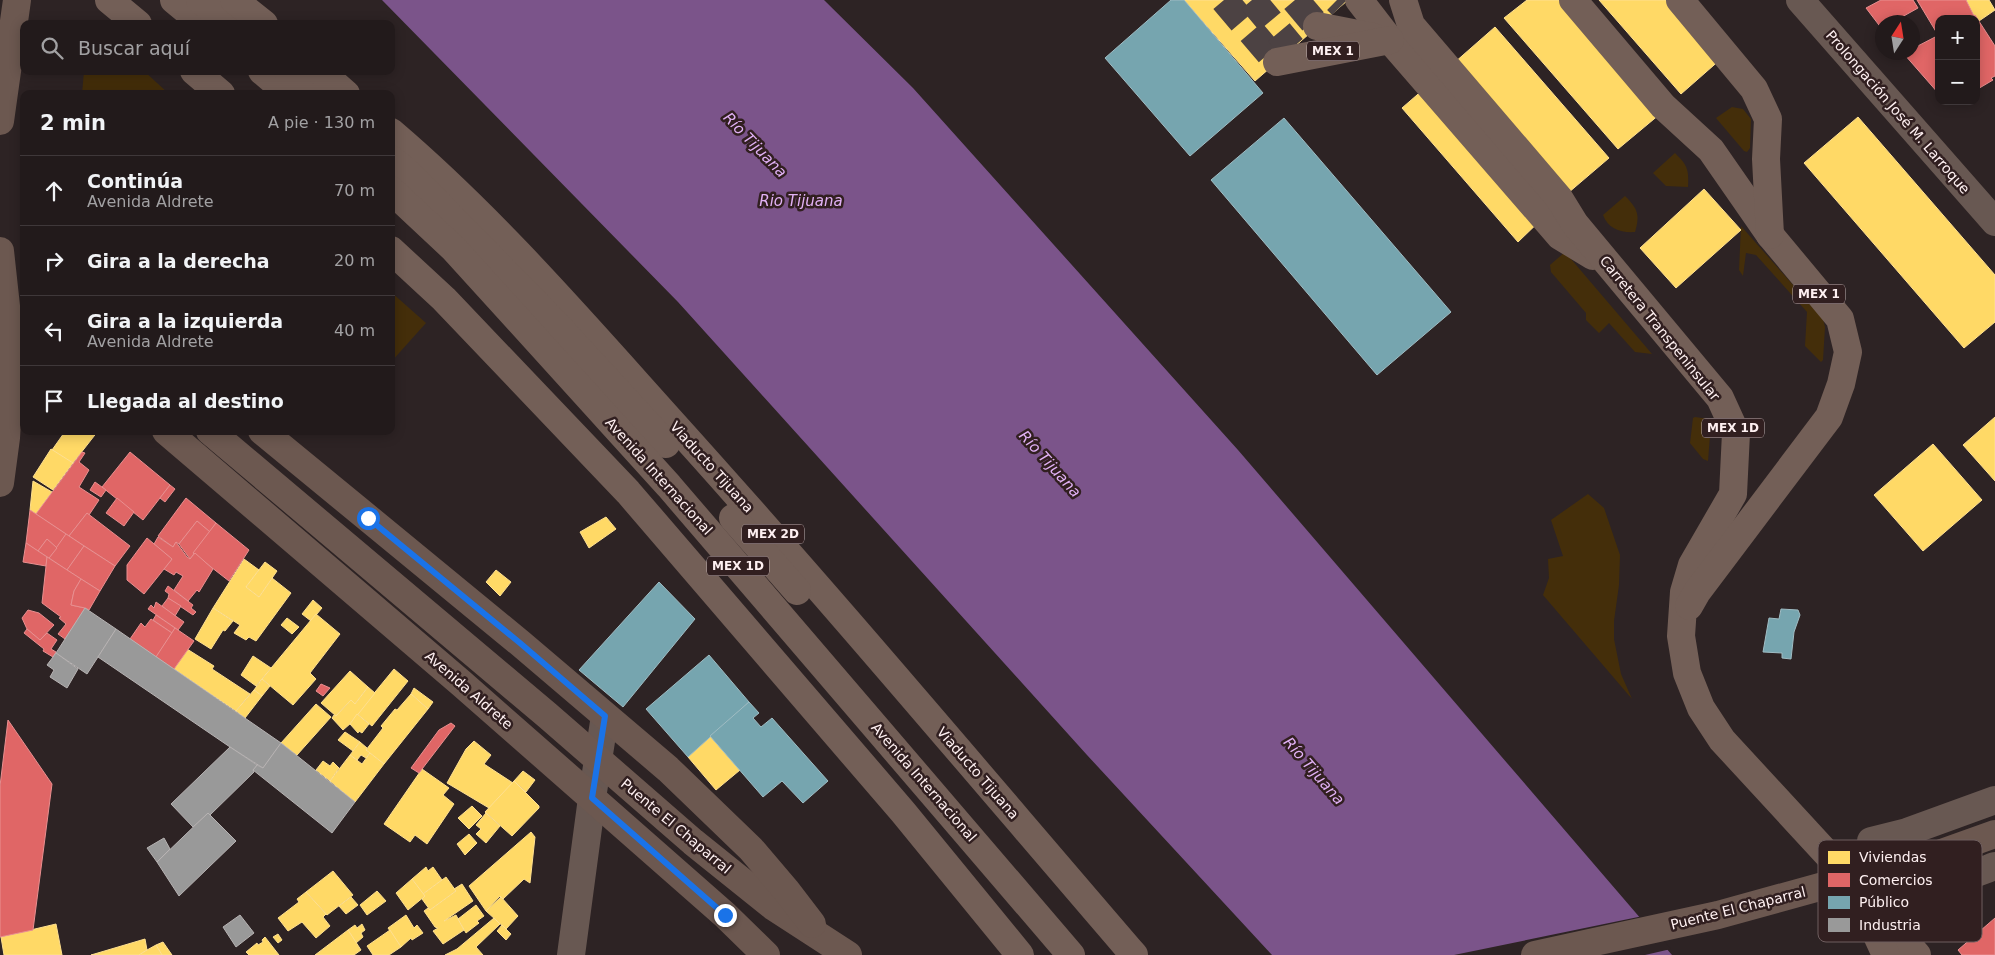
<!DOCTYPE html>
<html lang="es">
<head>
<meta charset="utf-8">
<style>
	:root { --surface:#221a1b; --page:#2e2728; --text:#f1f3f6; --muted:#a2a1a3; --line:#3f383a }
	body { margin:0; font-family:"DejaVu Sans",sans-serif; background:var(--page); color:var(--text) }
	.controls { position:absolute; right:15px; top:15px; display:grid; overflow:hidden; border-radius:10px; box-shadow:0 2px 12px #0003 }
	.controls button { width:45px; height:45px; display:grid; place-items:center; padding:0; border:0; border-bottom:1px solid var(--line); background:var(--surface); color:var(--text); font:25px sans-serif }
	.compass { position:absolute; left:1875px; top:15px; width:45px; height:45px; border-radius:50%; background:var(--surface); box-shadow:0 2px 12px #0003; rotate:12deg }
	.stop { position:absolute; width:15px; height:15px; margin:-11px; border:4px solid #1a73e8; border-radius:50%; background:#fff }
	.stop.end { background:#1a73e8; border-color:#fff; box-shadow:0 1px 5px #0008 }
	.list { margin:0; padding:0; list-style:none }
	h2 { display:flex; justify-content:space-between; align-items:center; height:65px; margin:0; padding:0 20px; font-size:21px }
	h2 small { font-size:16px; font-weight:400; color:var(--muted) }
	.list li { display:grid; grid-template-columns:32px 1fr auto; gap:15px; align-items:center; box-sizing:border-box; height:70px; padding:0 20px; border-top:1px solid var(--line) }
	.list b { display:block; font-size:19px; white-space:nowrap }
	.list p { margin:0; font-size:16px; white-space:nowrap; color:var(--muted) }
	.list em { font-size:16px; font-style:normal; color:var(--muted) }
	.icon { flex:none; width:28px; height:28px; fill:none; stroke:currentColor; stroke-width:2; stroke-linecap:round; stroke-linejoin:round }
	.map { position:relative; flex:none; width:1995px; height:955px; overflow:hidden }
	.search { position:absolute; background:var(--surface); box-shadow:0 2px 12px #0003; left:20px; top:20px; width:375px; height:55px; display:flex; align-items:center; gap:12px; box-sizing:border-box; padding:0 18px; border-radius:10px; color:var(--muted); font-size:19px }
	.panel { position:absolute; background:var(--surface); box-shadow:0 2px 12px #0003; left:20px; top:90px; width:375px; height:345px; border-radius:10px }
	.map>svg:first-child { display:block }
</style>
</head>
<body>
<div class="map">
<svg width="1995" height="955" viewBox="0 0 1995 955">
	<rect width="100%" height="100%" fill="#2d2324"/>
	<g fill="#442e0a">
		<path d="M84,71h60l25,23h-87z"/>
		<path d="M1732,107l11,2 8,10 -1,29 -3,4 -3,-1 -28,-33z"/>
		<path d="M1675,153c12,12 14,16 13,34l-22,-1 -13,-13z"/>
		<path d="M1625,196c13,13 15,19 10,36 -14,1 -27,-3 -32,-17z"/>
		<path d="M1741,226l82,93 2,8 -2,33 -2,2 -16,-16 2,-34 -51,-57 -10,-2 -3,23 -4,-6z"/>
		<path d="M1565,252l87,102 -17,-2 -26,-29 -10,10 -13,-13v-7l-35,-41 -1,-7z"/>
		<path d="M391,292l35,31 -35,39z"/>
		<path d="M1695,417l14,2 2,4 -3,38 -5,-2 -13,-16 3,-25z"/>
		<path d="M1588,494l16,14 16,47 -1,30 -5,36v18l7,35 11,25 -89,-104 6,-17 -1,-19 15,-3 -12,-36z"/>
	</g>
	<path fill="#7b548a" d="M382,0h442l89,88 325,362 434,505h-400l-185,-200 -409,-453z"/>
	<path fill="#2d2324" d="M1643,916l28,33 -26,6h-191z"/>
	<g fill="#ffd966" stroke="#ffe090">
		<path d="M1184,0h164l-93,81z"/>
		<path d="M1527,0h33l100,114 -42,35 -114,-131z"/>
		<path d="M1599,0h73l50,58 -41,36z"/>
		<path d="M1966,0h23l6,10 -16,11 -4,-6 -1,1z"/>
		<path d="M1495,27l114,131 -41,35 -114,-130z"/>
		<path d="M1432,82l115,132 -29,28 -116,-134z"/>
		<path d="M1858,117l137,158v47l-31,26 -160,-185z"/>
		<path d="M1704,189l37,41 -65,58 -36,-40z"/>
		<path d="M1995,417v64l-32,-36z"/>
		<path d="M70,431h28l-25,32 -21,-13 12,-17 3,2z"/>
		<path d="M1933,444l49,56 -59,51 -49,-56z"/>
		<path d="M51,449l22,14 -20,27 -20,-13z"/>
		<path d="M33,481l19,11 -16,22 -6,-4z"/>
		<path d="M606,517l10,12 -27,19 -9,-16z"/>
		<path d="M244,559l15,11 -13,17 13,10 13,-19 19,15 -35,48 -7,-4 -3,3 -12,-7 6,-8 -27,-17z"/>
		<path d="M265,562l12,9 -18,26 -13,-10z"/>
		<path d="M496,570l15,12 -11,14 -14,-14z"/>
		<path d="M313,600l9,8 -11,13 -9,-7z"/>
		<path d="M213,608l20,13 -8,10 -2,-1 -12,19 -16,-10z"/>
		<path d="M316,614l24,20 -30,39 6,6 -23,26 -31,-26z"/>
		<path d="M287,618l12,9 -7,7 -11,-9z"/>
		<path d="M187,649l27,17 -2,3 38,25 -14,17 -62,-42z"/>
		<path d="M253,656l18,12 -15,18 -15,-11z"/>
		<path d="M394,669l14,12 -36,45 -15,-12z"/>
		<path d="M350,671l18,16 -13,17 -4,-4 -15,16 -15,-13z"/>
		<path d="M262,679l8,7 -8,10 -8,-6z"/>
		<path d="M368,687l7,6 -24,30 -8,7 -11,-12 2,-3 2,1 15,-16 4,4z"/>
		<path d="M414,688l19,14 -5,7 -17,-15z"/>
		<path d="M254,690l8,6 -17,22 -9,-7z"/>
		<path d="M411,694l17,15 -44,55 -18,-14 17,-22 -2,-2 14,-17 2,1z"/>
		<path d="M316,704l15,13 -34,38 -16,-12z"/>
		<path d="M357,714l12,10 -7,9 -3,-2 -1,2 -8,-9z"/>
		<path d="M345,732l15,10 -7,9 -15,-11z"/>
		<path d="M710,736l30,34 -24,20 -28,-33z"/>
		<path d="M474,741l17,14 -7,9 29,19 -24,25 -42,-25 19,-34z"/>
		<path d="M360,742l7,6 -1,2 4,3 -4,5 -5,-3 -4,5 -7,-5z"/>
		<path d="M370,753l14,11 -29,38 -25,-21 20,-26 12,9z"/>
		<path d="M323,761l7,5 3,-4 6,6 -9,13 -14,-11z"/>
		<path d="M422,769l27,19 -6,7 11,9 -27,40 -12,-9 -5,7 -26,-18z"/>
		<path d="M523,771l12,9 -9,12 -12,-11z"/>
		<path d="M514,781l25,25v2l-27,28 -27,-24z"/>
		<path d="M472,806l10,10 -13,13 -11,-11z"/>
		<path d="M486,813l14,13 -14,17 -10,-9 5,-5 -5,-4z"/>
		<path d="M531,832l4,5 -5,46 -6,-4 -21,20 -3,-3 -14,15 -17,-25z"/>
		<path d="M469,834l8,9 -12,12 -8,-11z"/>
		<path d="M426,867l2,4 5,-4 9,13 -19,14 -11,-15z"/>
		<path d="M333,871l20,24 -26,20 -21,-23z"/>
		<path d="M446,877l10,14 -26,19 -8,-11 3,-3 -2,-2z"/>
		<path d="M412,879l13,17 -17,14 -12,-17z"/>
		<path d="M462,884l11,17 -29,20 12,-6 8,15 -21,14 -10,-13 5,-3 -3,-1 -11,-16 4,-3 2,2 26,-19 -2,-2z"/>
		<path d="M377,891l9,10 -19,14 -7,-10z"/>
		<path d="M306,892l20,22 -3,3 7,9 -14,12 -14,-16 -14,9 -10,-13 21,-16 -2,-3z"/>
		<path d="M351,897l7,8 -12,9 -7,-8z"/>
		<path d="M501,897l17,19 -12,13 -20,-18z"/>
		<path d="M476,905l8,11 -7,5 2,2 -13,10 -8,-14z"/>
		<path d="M406,915l8,13 3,-3 6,8 -11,7 -1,-2 -10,9 -13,-19z"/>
		<path d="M494,918l6,6 -24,23 7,8h-38l12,-6z"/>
		<path d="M56,924l6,31h-58l-3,-18z"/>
		<path d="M362,924l3,6 -4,3 2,4 -7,6 -8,-13 7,-5 2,3z"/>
		<path d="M502,925l9,9 -5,6 -9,-9z"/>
		<path d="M348,930l13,20 -7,5h-39z"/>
		<path d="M390,930l11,17 -12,8h-16l-6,-9z"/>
		<path d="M278,934l4,6 -4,3 -5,-6z"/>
		<path d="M265,937l14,18h-30l-3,-3 11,-9 1,2 5,-3 -1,-2z"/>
		<path d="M145,939l2,11 -8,5h-48z"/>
		<path d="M163,942l9,13h-10l-6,-10z"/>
		<path d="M156,945l6,10h-23l8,-5z"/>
	</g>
	<g fill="#e06666" stroke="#e98f90">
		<path d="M1881,0h32l5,8 -25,14h-11v7l-16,-21z"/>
		<path d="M1917,0h49l8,16 -6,3h-29l-1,16z"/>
		<path d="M1975,15l20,31v30l-4,2 2,2 -17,10v-71h-8z"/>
		<path d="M1939,35v59l-35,-40 8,-2v-3z"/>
		<path d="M82,452l3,1 -6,9 10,8 -10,17 20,13 -10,15 -2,-2 -18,23 -33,-22z"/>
		<path d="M130,452l40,33 -27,35 -41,-33z"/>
		<path d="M95,482l11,8 -5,7 -11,-7z"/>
		<path d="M170,485l5,4 -10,13 -5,-4z"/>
		<path d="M117,498l17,14 -10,14 -18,-13z"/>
		<path d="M186,498l30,25 -6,9 -13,-11 -18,23 -3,-2 -3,5 -15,-11z"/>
		<path d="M30,510l36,24 -9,14 -10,-9 -9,12 -12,-8z"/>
		<path d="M87,513l43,33 -15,20 -46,-30z"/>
		<path d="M197,521l13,11 -20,27 -11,-15z"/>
		<path d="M216,523l33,27 -20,31 -36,-28z"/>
		<path d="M66,534l18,12 -17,24 -18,-12z"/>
		<path d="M158,537l15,10 3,-5 11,15 3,2 5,-6 18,16 -14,23 -2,-2 -9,11 -14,-11 9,-14 -7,-4 -2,3 -10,-6 8,-10 -18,-15z"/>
		<path d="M147,538l25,21 -28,35 -17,-14v-15z"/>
		<path d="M47,539l10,9 -8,10 -11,-7z"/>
		<path d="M26,543l21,14 -1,9 -23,-4z"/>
		<path d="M84,546l31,20 -15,25 -33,-21z"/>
		<path d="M47,557l34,22 -7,12 -3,14 14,3 -20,31 -7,-5 8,-10 -7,-6 2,-1 -19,-14z"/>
		<path d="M81,579l19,12 -11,19 -4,-2 -14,-3 3,-14z"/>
		<path d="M168,586l25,19 -2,3 5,4 -3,3 -25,-17 1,-4 -4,-3z"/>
		<path d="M168,598l13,8 -6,10 -13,-10z"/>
		<path d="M156,602l28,20 -6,8 -30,-21 3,-4 3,3z"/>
		<path d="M28,610l11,3 15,12 -14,15 -13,-11 -5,-11z"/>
		<path d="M156,615l19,13 -3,5 -19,-13z"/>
		<path d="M151,619l21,14 -16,24 -26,-18 11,-16 4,4z"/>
		<path d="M175,628l19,13 -20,28 -18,-12z"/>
		<path d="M27,629l13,11 7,-7 10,7 -6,9 5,3 -3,5 -10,-6 1,-2 -20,-16z"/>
		<path d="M321,684l9,4 -7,8 -7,-5z"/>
		<path d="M8,720l44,64 -19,146 -33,7v-151z"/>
		<path d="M451,723l4,3 -36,47 -8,-5 28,-38z"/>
		<path d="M1995,918v37h-33l-4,-5z"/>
	</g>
	<g fill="#76a5af" stroke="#9fbcc3">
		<path d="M1171,0h13l79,93 -73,63 -85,-98z"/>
		<path d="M1284,118l167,194 -74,63 -166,-195z"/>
		<path d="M659,582l36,37 -72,88 -44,-37z"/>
		<path d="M1781,609l17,1 2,5 -6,17 -3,27 -9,-1v-5l-19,-1 6,-34 10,1z"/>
		<path d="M709,655l40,47 -61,55 -42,-48z"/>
		<path d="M749,702l10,11 -6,5 8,9 11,-9 56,63 -25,22 -21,-22 -19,16 -53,-61z"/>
	</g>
	<g fill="#999" stroke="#b7b3b3">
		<path d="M85,608l31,21 -29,45 -31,-21z"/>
		<path d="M116,629l165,114 -18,25 -33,-21 -132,-90z"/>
		<path d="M56,653l22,16 -11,19 -17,-11 4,-7 -7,-5z"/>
		<path d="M281,743l74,59 -23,31 -79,-63 4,-5 6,3z"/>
		<path d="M230,747l27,18 -4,5 1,2 -44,43 -2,-2 -15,14 -22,-23z"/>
		<path d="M208,813l28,28 -57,55 -22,-34z"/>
		<path d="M164,838l6,11 -13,13 -10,-14z"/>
		<path d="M240,915l14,18 -18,14 -13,-20z"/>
	</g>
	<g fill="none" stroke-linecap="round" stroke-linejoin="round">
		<g stroke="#4c4243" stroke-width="28" stroke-dasharray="28 14" stroke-linecap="butt">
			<path d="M1224,0l53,62"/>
			<path d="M1252,0l40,48"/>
			<path d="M1295,0l22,26"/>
			<path d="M1337,0l5,5"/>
		</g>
		<g stroke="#685852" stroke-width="28">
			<path d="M1800,0l195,222"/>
			<path d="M1995,800l-88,32 -36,9c6,7 11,16 17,22 34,33 69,17 107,3"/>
			<path d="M571,955l21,-157 13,-82"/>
		</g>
		<g stroke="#6c5850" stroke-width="28">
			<path d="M0,121l17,-121"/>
			<path d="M0,251l11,101 -5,86 -6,45"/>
			<path d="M166,431l295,252 264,232 41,40"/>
			<path d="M210,431l337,284 146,127 81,65 74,48"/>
			<path d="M262,431l258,212 148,126 83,80 35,41 26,34"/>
			<path d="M1535,955l183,-40 221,-61 56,-20"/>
		</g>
		<g stroke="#735f57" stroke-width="28">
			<path d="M109,0l29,24"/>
			<path d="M174,0l29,24"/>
			<path d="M200,0l29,24"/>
			<path d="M234,0l30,24"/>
			<path d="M1359,0l31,40 170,196 33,20"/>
			<path d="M1403,0l8,25 148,173 16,26 145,174 16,35 -3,61 -41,71 -8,27 -3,44 6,37 14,35 21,32 130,141 65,74"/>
			<path d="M1573,0l90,106 48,44 59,85 70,84 8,33 -7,32 -12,33 -132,175 -8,14"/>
			<path d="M1680,0l74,89 14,30 -2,40 4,76"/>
			<path d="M1317,26l56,11"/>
			<path d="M1277,62l113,-22"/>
			<path d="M194,71l27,23"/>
			<path d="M262,71l27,23"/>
			<path d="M288,71l27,23"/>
			<path d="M320,71l26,23"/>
			<path d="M391,132c102,87 190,189 279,288 158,175 310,356 464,535"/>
			<path d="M391,159l16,13 147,150 112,122"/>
			<path d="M391,190l63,59 215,237 402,469"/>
			<path d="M391,250l53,49 184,193 275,320 117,143"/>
			<path d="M733,518l64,73"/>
			<path d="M1863,905l23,50"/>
		</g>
	</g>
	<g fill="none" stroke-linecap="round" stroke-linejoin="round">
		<path stroke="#1a73e8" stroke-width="6" d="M368,518l152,125 85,73 -13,82 133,117"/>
	</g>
	<g text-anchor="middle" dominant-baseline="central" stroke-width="5" stroke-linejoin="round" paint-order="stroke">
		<g fill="#311f20" stroke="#c0b1b2" stroke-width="1">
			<rect x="1307" y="41.5" width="52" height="19" rx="4"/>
			<rect x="1793" y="284.5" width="52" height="19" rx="4"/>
			<rect x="1702" y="418.5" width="62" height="19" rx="4"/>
			<rect x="742" y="524.5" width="62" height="19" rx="4"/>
			<rect x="707" y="556.5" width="62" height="19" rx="4"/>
		</g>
		<g font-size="12" font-weight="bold" fill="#fef0f1">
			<text x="1333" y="51">MEX 1</text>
			<text x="1819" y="294">MEX 1</text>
			<text x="1733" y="428">MEX 1D</text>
			<text x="773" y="534">MEX 2D</text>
			<text x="738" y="566">MEX 1D</text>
		</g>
		<g font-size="14" fill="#fef0f1" stroke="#311f20">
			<text transform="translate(1898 112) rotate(49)">Prolongación José M. Larroque</text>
			<text transform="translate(1660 328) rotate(51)">Carretera Transpeninsular</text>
			<text transform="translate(712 467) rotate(48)">Viaducto Tijuana</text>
			<text transform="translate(659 476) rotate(48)">Avenida Internacional</text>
			<text transform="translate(469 690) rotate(41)">Avenida Aldrete</text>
			<text transform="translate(978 773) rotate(49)">Viaducto Tijuana</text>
			<text transform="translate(924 782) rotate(49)">Avenida Internacional</text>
			<text transform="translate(676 826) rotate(40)">Puente El Chaparral</text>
			<text transform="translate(1738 908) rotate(-14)">Puente El Chaparral</text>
		</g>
		<g font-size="15" font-style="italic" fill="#e1b1f5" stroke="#311f20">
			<text transform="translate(755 145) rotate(46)">Río Tijuana</text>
			<text x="801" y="201">Rio Tijuana</text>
			<text transform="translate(1050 464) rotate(48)">Río Tijuana</text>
			<text transform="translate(1314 771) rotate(49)">Río Tijuana</text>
		</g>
	</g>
	<rect x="1818" y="840" width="164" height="102" rx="8" fill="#311f20" stroke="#6e5e5f" stroke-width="1"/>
	<rect x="1828" y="851" width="22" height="13" fill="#ffd966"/>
	<rect x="1828" y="873" width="22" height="14" fill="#e06666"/>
	<rect x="1828" y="896" width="22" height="13" fill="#76a5af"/>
	<rect x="1828" y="918" width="22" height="14" fill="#999"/>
	<g font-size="14" fill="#fef0f1">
		<text x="1859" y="862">Viviendas</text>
		<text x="1859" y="885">Comercios</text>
		<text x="1859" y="907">Público</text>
		<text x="1859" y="930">Industria</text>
	</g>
</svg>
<div class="controls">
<button>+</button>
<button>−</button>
</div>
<svg class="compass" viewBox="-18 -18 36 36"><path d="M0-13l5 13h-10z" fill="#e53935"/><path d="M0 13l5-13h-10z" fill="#a2a1a3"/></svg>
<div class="stop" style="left:368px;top:518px"></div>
<div class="stop end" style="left:725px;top:915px"></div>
<div class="search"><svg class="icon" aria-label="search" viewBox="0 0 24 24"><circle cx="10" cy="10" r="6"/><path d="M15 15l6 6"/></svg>Buscar aquí</div>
<section class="panel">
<h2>2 min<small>A pie · 130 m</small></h2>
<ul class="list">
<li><svg class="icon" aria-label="ahead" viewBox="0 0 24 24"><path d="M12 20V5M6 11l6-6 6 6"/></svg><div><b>Continúa</b><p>Avenida Aldrete</p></div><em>70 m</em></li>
<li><svg class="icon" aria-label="right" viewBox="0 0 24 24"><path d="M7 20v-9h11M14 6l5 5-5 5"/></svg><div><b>Gira a la derecha</b></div><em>20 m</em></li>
<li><svg class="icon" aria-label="left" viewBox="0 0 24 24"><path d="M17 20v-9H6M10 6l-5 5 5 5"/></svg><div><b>Gira a la izquierda</b><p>Avenida Aldrete</p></div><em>40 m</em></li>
<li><svg class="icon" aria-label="arrive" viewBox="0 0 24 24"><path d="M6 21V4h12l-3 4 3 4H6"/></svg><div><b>Llegada al destino</b></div></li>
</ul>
</section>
</div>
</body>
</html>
